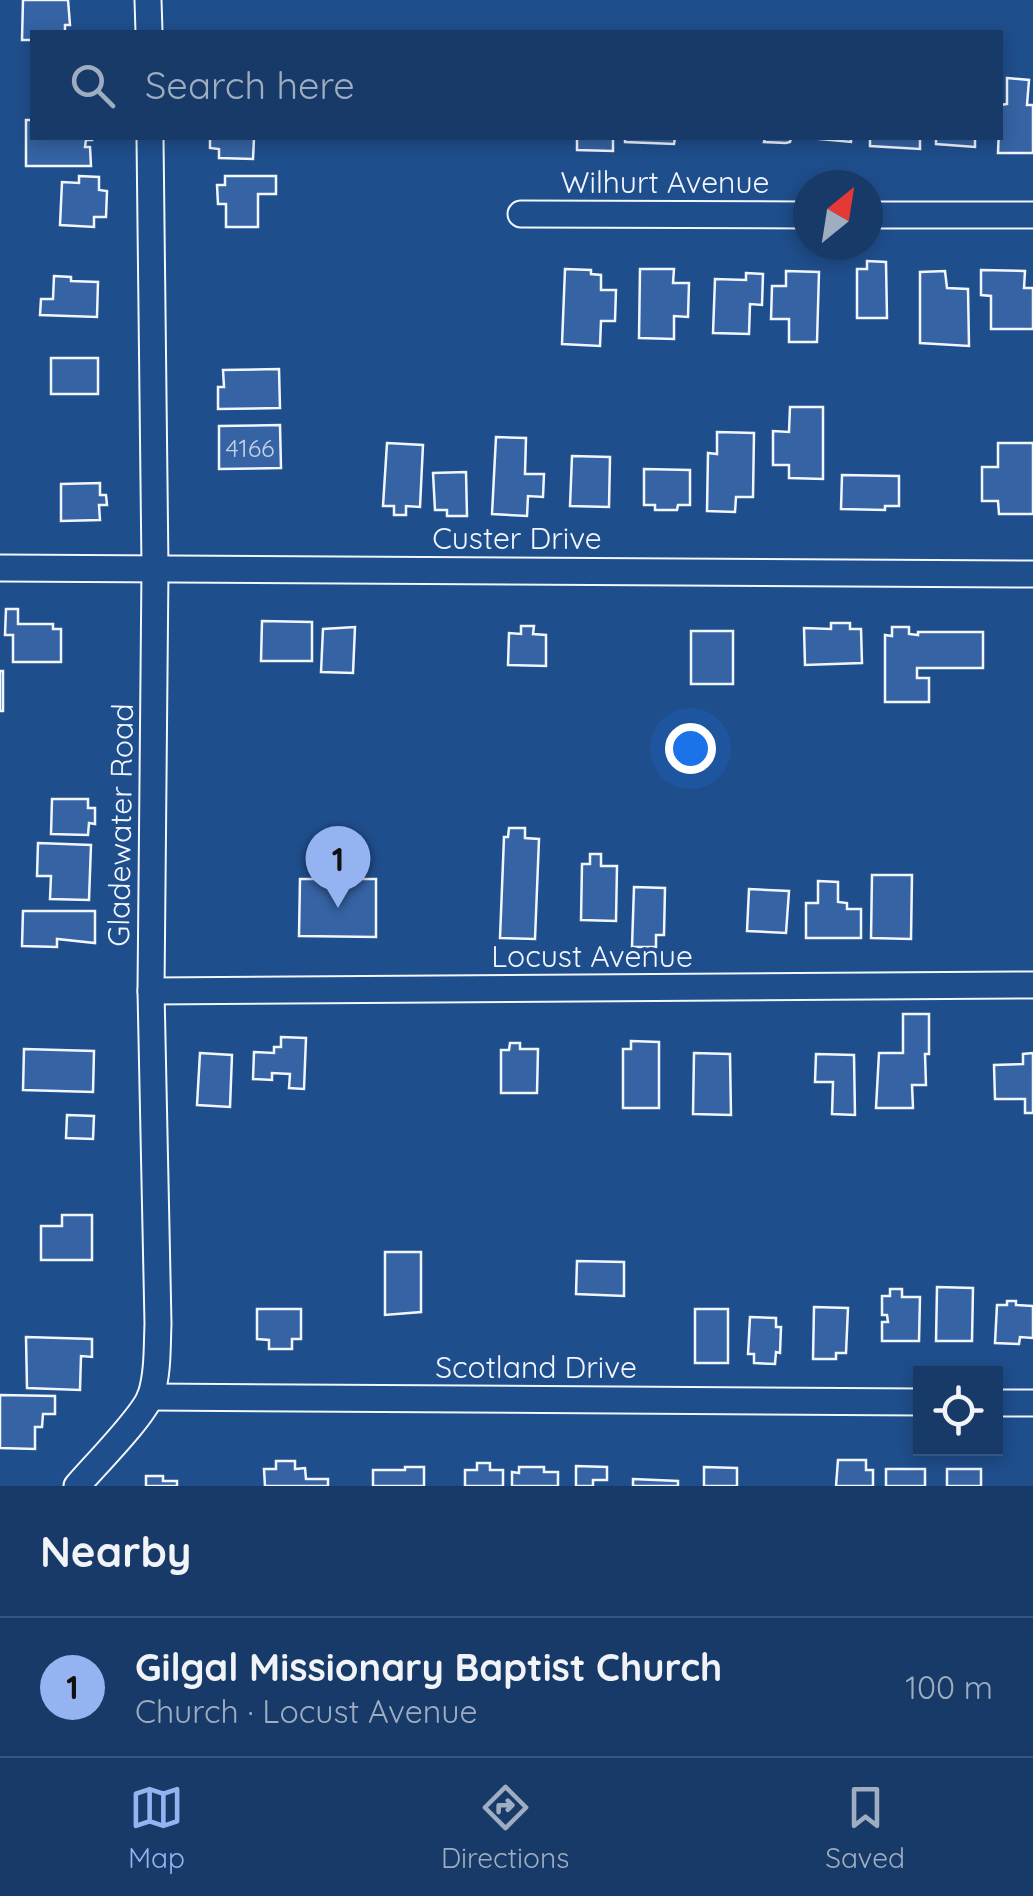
<!DOCTYPE html>
<html lang="en">
<head>
<meta charset="utf-8">
<style>
	:root { --surface:#173a69; --page:#244571; --text:#f1f3f6; --muted:#9eadc0; --line:#36547d; --accent:#95b2f1 }
	body { margin:0; font-family:Quicksand,sans-serif; background:var(--page); color:var(--text) }
	.controls { position:absolute; right:30px; bottom:30px; display:grid; overflow:hidden; border-radius:0px; box-shadow:0 5px 15px #0003 }
	.controls button { width:90px; height:90px; display:grid; place-items:center; padding:0; border:0; border-bottom:2px solid var(--line); background:var(--surface); color:var(--text); font:50px sans-serif }
	.compass { position:absolute; left:793px; top:170px; width:90px; height:90px; border-radius:50%; background:var(--surface); box-shadow:0 5px 15px #0003; rotate:30deg }
	.you { position:absolute; left:690px; top:748px; width:35px; height:35px; margin:-25px; border:8px solid #fff; border-radius:50%; background:#1a73e8; box-shadow:0 0 0 15px #1a73e833 }
	.badge { display:grid; place-items:center; width:65px; height:65px; border-radius:50%; background:var(--accent); color:#111; font-size:32px; font-weight:700 }
	.pin { position:absolute; translate:-50% -82px; filter:drop-shadow(0 2px 5px #0008) }
	.pin::after { content:''; position:absolute; top:52px; width:35px; height:30px; background:inherit; clip-path:polygon(0 0,100% 0,50% 100%) }
	.list { margin:0; padding:0; list-style:none }
	h2 { display:flex; justify-content:space-between; align-items:center; height:130px; margin:0; padding:0 40px; font-size:42px }
	h2 small { font-size:32px; font-weight:400; color:var(--muted) }
	.list li { display:grid; grid-template-columns:65px 1fr auto; gap:30px; align-items:center; box-sizing:border-box; height:140px; padding:0 40px; border-top:2px solid var(--line) }
	.list b { display:block; font-size:38px; white-space:nowrap }
	.list p { margin:0; font-size:32px; white-space:nowrap; color:var(--muted) }
	.list em { font-size:32px; font-style:normal; color:var(--muted) }
	.icon { flex:none; width:55px; height:55px; fill:none; stroke:currentColor; stroke-width:2; stroke-linecap:round; stroke-linejoin:round }
	.map { position:relative; flex:none; width:1033px; height:1486px; overflow:hidden }
	.search { position:absolute; background:var(--surface); box-shadow:0 5px 15px #0003; left:30px; right:30px; top:30px; height:110px; display:flex; align-items:center; gap:25px; box-sizing:border-box; padding:0 35px; border-radius:0px; color:var(--muted); font-size:38px }
	.sheet { height:270px; background:var(--surface) }
	nav { display:flex; justify-content:space-around; align-items:center; box-sizing:border-box; height:140px; border-top:2px solid var(--line); background:var(--surface); font-size:28px; color:var(--muted) }
	nav a { display:grid; justify-items:center; gap:5px }
	nav .on { color:var(--accent) }
	.map>svg:first-child { display:block }
</style>
</head>
<body>
<div class="map">
<svg width="1033" height="1486" viewBox="0 0 1033 1486">
	<rect width="100%" height="100%" fill="#1f4e8c"/>
	<g fill="#3563a3" stroke="#f2f6ff" stroke-width="2.5">
		<path d="M23,0h45l2,25h-5v7h-33v8h-10z"/>
		<path d="M1007,78l22,2 -2,25h6v48h-35l2,-48 7,-1z"/>
		<path d="M26,120h6v18h60v2h-6l-1,7h5l1,19h-65z"/>
		<path d="M210,138h44l-1,21 -34,-1v-9l-9,-1z"/>
		<path d="M577,138h36v13l-36,-1z"/>
		<path d="M625,138h50l-1,6 -49,-2z"/>
		<path d="M765,138h26l-1,4 -4,1 -22,-1z"/>
		<path d="M809,138h42v4z"/>
		<path d="M870,138h50v11l-50,-3z"/>
		<path d="M936,138h39v9l-39,-3z"/>
		<path d="M79,176l20,1v13l8,1 -1,26h-12v10l-34,-2 2,-43 17,1z"/>
		<path d="M225,176h51v18h-18v33h-32v-23h-8l-1,-19h8z"/>
		<path d="M867,261l19,1 1,56h-30v-49h10z"/>
		<path d="M565,269l26,1v4l10,1v15h15l-1,31h-14l-1,25 -38,-2z"/>
		<path d="M640,269h34l-1,14h16l-1,34 -14,-1v23l-35,-1z"/>
		<path d="M981,270l44,1 -1,17h9v41h-42v-33l-10,-1z"/>
		<path d="M786,271l33,1 -2,70h-28v-23h-18l1,-33h14z"/>
		<path d="M945,271l2,17 21,1 1,57 -49,-3v-71z"/>
		<path d="M746,273l17,1 -1,31 -12,-1 -1,30 -36,-1 2,-54 31,1z"/>
		<path d="M54,276l17,1v4l27,1 -1,35 -57,-2 1,-16h12z"/>
		<rect x="51" y="358" width="47" height="36"/>
		<path d="M279,369l1,39 -62,1v-22h6l-1,-17z"/>
		<path d="M790,407h33v72l-34,-1v-13h-16v-34l16,1z"/>
		<path d="M280,425l1,43 -62,1v-43z"/>
		<path d="M717,432l37,1 -1,64h-17l-1,15 -28,-1 1,-58 9,1z"/>
		<path d="M496,437l30,1 -1,36h19l-1,23 -15,-1 -1,20 -35,-2z"/>
		<path d="M387,443l36,2 -3,62 -14,-1v9h-12v-9h-11z"/>
		<path d="M998,443h35v71h-34l-1,-13h-16v-34h16z"/>
		<path d="M572,456l38,1 -1,50 -39,-1z"/>
		<path d="M644,469l46,1v35h-12l-1,5h-22v-5h-11z"/>
		<path d="M466,472l1,44h-20v-6h-12l-2,-37z"/>
		<path d="M842,475l57,1v30h-14v4l-44,-1z"/>
		<path d="M100,483v12h6l1,10h-8l1,15 -39,1v-37z"/>
		<path d="M6,609h12v15h35v5h8v33h-48v-27h-8z"/>
		<path d="M262,621l50,1v39h-51z"/>
		<path d="M831,623h19v6h11l1,34 -57,2 -1,-37 27,1z"/>
		<path d="M521,626h13l-1,8 13,1v31l-38,-1 1,-32 12,1z"/>
		<path d="M355,627l-2,46 -32,-1 2,-43z"/>
		<path d="M892,627h17v7l9,1v-3h65v36h-66v10h12v24h-44v-67l7,1z"/>
		<rect x="691" y="631" width="42" height="53"/>
		<rect x="0" y="671" width="3" height="40"/>
		<path d="M52,799h36v9h7v16l-6,-1 -1,12 -37,-1z"/>
		<path d="M509,828h16v10l14,1 -4,100 -35,-1 4,-101h4z"/>
		<path d="M38,843l53,2 -2,55 -39,-1 1,-23h-14z"/>
		<path d="M590,854h11v12h16l-1,55 -35,-1 1,-56h8z"/>
		<path d="M872,875h40l-1,64 -40,-1z"/>
		<path d="M300,879h76v58l-77,-1z"/>
		<path d="M818,881l20,1v20l9,1v6h14v29h-55v-35h12z"/>
		<path d="M634,887l31,1 -1,47h-8v12h-24z"/>
		<path d="M749,889l40,2 -3,42 -39,-2z"/>
		<path d="M23,911h72v32l-38,-4v8l-35,-1z"/>
		<path d="M903,1014h26v40h-4l1,31h-14l1,23h-37l3,-55h24z"/>
		<path d="M281,1037l25,1 -2,51 -15,-1 1,-14 -18,-1v7l-19,-1 1,-27 20,1v-6h7z"/>
		<path d="M631,1041l28,1v66h-36v-59h8z"/>
		<path d="M510,1043h10v6h18l-1,44h-36v-43h8z"/>
		<path d="M24,1049l70,2 -1,41 -70,-2z"/>
		<path d="M200,1053l32,2 -2,52 -33,-2z"/>
		<path d="M694,1053l36,1 1,61 -38,-1z"/>
		<path d="M1033,1053v60h-8v-14h-30l-1,-34 29,-1v-10z"/>
		<path d="M816,1054l38,1 1,60 -23,-1 1,-32h-18z"/>
		<path d="M67,1115l27,1 -1,23 -27,-1z"/>
		<path d="M62,1215h30v45h-51v-34h21z"/>
		<path d="M385,1252h36v60l-36,3z"/>
		<path d="M577,1261l47,1v34l-48,-2z"/>
		<path d="M937,1287l36,1 -1,53h-36z"/>
		<path d="M890,1289h12v8h18l-1,44h-37v-19h6l-1,-7h-5v-19h8z"/>
		<path d="M1007,1301h9v4l17,1v32l-13,-1 -1,7 -24,-1 2,-38h10z"/>
		<path d="M814,1307l34,1 -2,45h-10v6h-23z"/>
		<path d="M257,1309h44v30h-9v10h-23v-9l-12,-1z"/>
		<rect x="695" y="1309" width="33" height="54"/>
		<path d="M750,1317l26,1v9h5l-1,26 -4,-1 -1,12 -21,-1v-9h-6z"/>
		<path d="M26,1337l66,2v18l-11,-1 -1,34 -53,-2z"/>
		<path d="M0,1395l55,1v18h-12l-1,13h-7v22l-35,-1z"/>
		<path d="M838,1460h28v10h7v16h-37z"/>
		<path d="M276,1461h19v8l10,-1 1,11h22v7h-63l-1,-17h12z"/>
		<path d="M477,1463h13v7h13v16h-38v-16h12z"/>
		<path d="M576,1466l31,1v13h-14v6h-17z"/>
		<path d="M405,1467h19v19h-51v-16h32z"/>
		<path d="M519,1467h25v5h14v14h-46v-14l7,1z"/>
		<path d="M704,1467l33,1v18h-33z"/>
		<rect x="886" y="1469" width="39" height="17"/>
		<rect x="947" y="1469" width="34" height="17"/>
		<path d="M146,1476h17v5h14v5h-31z"/>
		<path d="M633,1479l45,2v5h-45z"/>
	</g>
	<g fill="none" stroke-linecap="round" stroke-linejoin="round">
		<g stroke="#f2f6ff" stroke-width="29">
			<g id="street">
				<path d="M148,0l1,32"/>
				<path d="M521,214l287,1"/>
				<path d="M868,215h165"/>
				<path d="M0,568l1033,6"/>
				<path d="M151,991l882,-6"/>
				<path d="M150,1397l770,5"/>
				<path d="M996,1403h37"/>
				<path d="M77,1486c17,-20 67,-70 74,-91 7,-22 6,-48 7,-71l-7,-333 4,-423 -5,-430"/>
			</g>
		</g>
		<use href="#street" stroke="#1f4e8c" stroke-width="25"/>
	</g>
	<g text-anchor="middle" dominant-baseline="central" stroke-width="8" stroke-linejoin="round" paint-order="stroke">
		<g font-size="25" fill="#c3d1e8">
			<text x="250" y="447">4166</text>
		</g>
		<g font-size="30" fill="#f2f6ff" stroke="#1f4e8c">
			<text x="665" y="182">Wilhurt Avenue</text>
			<text x="517" y="538">Custer Drive</text>
			<text transform="translate(120 825) rotate(-89)">Gladewater Road</text>
			<text x="592" y="956">Locust Avenue</text>
			<text x="536" y="1367">Scotland Drive</text>
		</g>
	</g>
</svg>
<div class="controls">
<button><svg class="icon" aria-label="locate" viewBox="0 0 24 24"><circle cx="12" cy="12" r="6"/><path d="M12 2v4M12 18v4M2 12h4M18 12h4"/></svg></button>
</div>
<svg class="compass" viewBox="-18 -18 36 36"><path d="M0-13l5 13h-10z" fill="#e53935"/><path d="M0 13l5-13h-10z" fill="#9eadc0"/></svg>
<div class="you"></div>
<div class="pin badge" style="left:338px;top:908px">1</div>
<div class="search"><svg class="icon" aria-label="search" viewBox="0 0 24 24"><circle cx="10" cy="10" r="6"/><path d="M15 15l6 6"/></svg>Search here</div>
</div>
<section class="sheet">
<h2>Nearby<small></small></h2>
<ul class="list">
<li><span class="badge">1</span><div><b>Gilgal Missionary Baptist Church</b><p>Church · Locust Avenue</p></div><em>100 m</em></li>
</ul>
</section>
<nav>
<a class="on"><svg class="icon" aria-label="map" viewBox="0 0 24 24"><path d="M3 6l6-2 6 2 6-2v14l-6 2-6-2-6 2zM9 4v14M15 6v14"/></svg>Map</a>
<a><svg class="icon" aria-label="directions" viewBox="0 0 24 24"><path d="M12 3l9 9-9 9-9-9zM9 14v-3h6M13 9l2 2-2 2"/></svg>Directions</a>
<a><svg class="icon" aria-label="saved" viewBox="0 0 24 24"><path d="M7 4h10v16l-5-4-5 4z"/></svg>Saved</a>
</nav>
</body>
</html>
